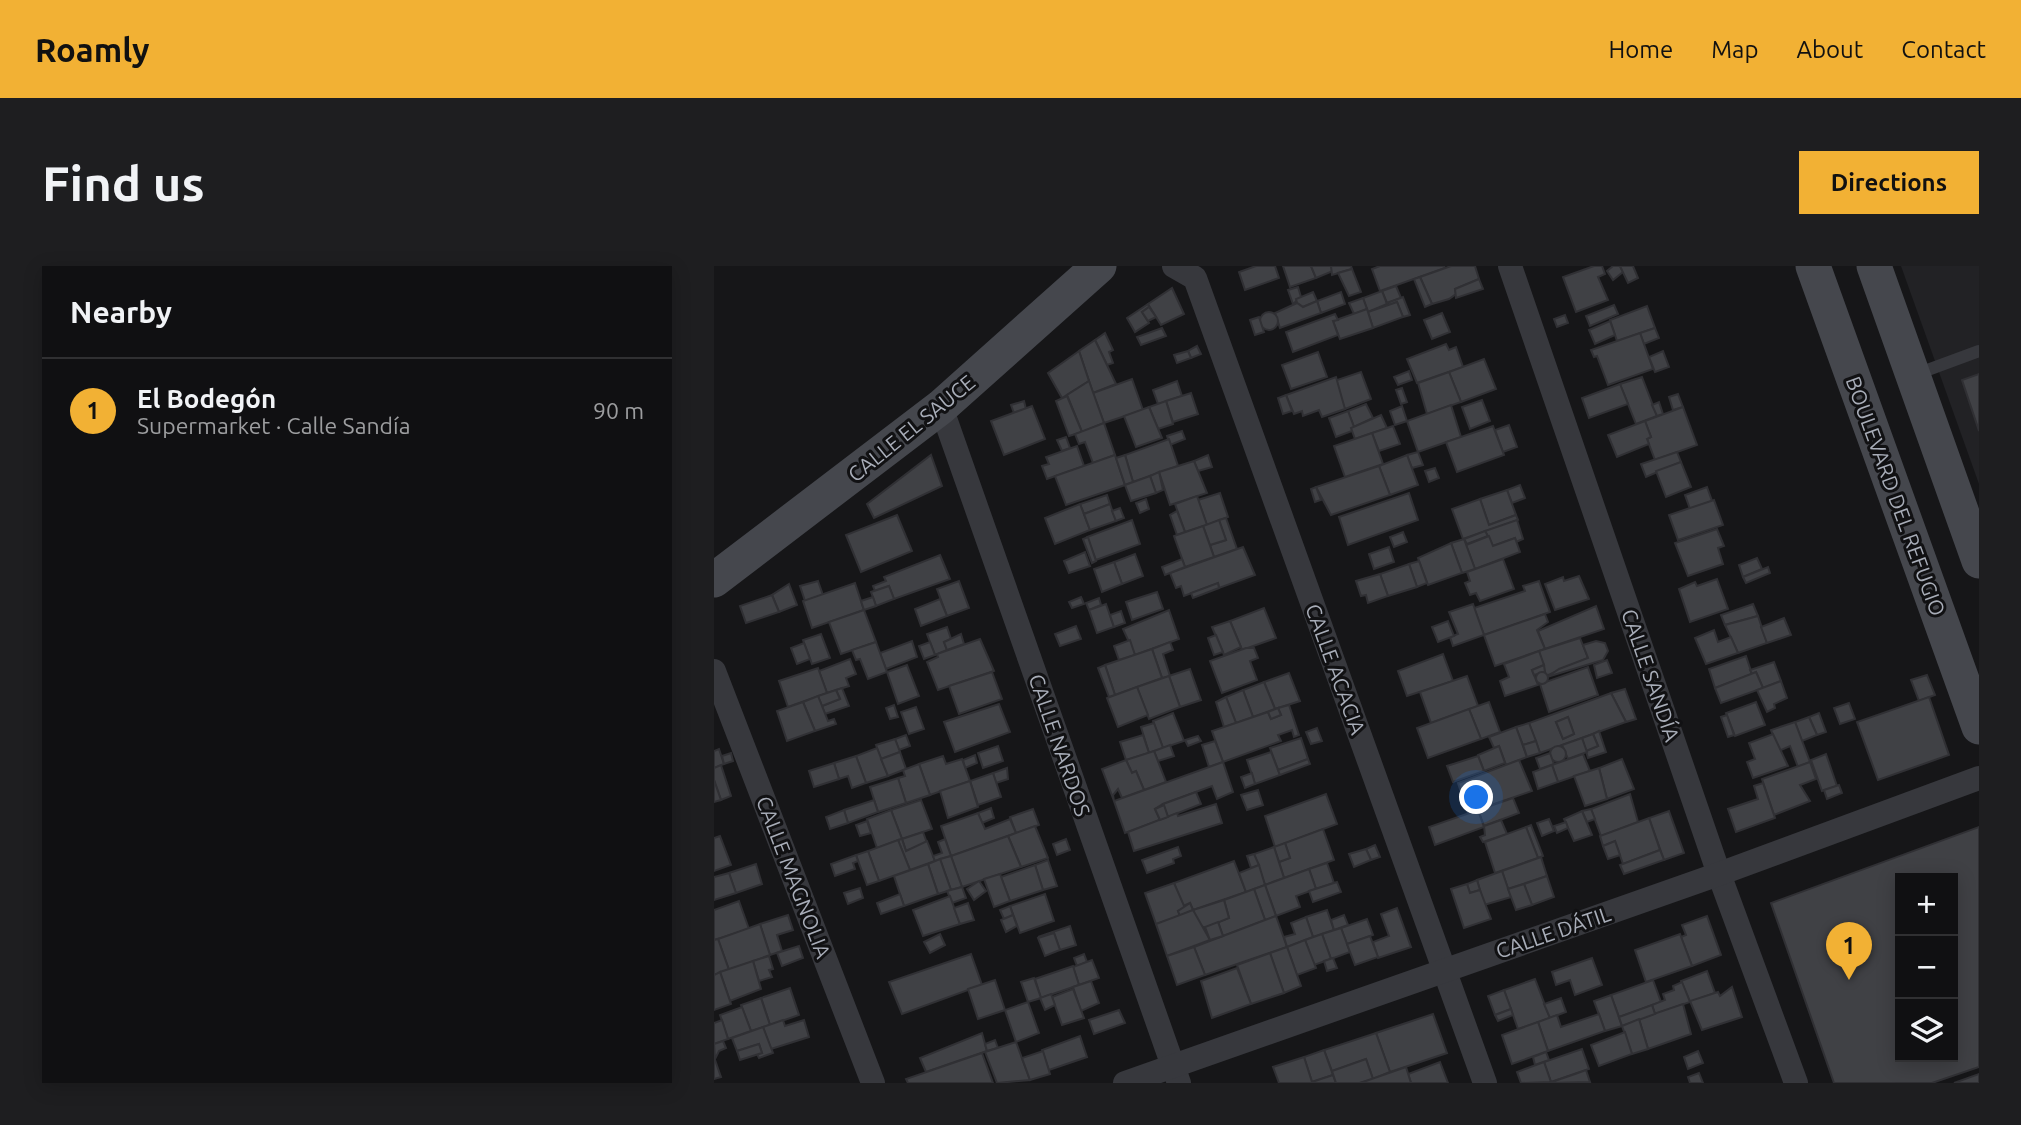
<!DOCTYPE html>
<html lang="en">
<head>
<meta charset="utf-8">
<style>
	:root { --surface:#101012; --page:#1e1e20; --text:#f1f3f6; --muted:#9c9d9f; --line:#303032; --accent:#f2b134 }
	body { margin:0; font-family:Ubuntu,sans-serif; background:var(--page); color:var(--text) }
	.controls { position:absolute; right:21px; bottom:21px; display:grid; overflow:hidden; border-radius:0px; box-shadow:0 4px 18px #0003 }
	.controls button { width:63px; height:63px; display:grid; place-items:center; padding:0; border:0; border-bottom:2px solid var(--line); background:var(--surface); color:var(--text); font:35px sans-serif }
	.you { position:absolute; left:763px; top:532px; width:24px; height:24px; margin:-18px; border:5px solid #fff; border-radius:50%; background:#1a73e8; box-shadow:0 0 0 10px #1a73e833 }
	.badge { display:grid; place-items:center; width:46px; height:46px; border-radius:50%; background:var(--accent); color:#111; font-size:23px; font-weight:700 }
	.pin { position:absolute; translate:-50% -58px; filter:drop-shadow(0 2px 4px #0008) }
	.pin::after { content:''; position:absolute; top:37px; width:24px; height:21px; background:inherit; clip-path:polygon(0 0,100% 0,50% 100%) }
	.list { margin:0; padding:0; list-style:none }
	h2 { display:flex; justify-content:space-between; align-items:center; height:91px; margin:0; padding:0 28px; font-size:30px }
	h2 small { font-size:23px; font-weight:400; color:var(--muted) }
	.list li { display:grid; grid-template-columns:46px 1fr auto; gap:21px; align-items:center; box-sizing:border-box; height:105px; padding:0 28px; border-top:2px solid var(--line) }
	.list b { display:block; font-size:26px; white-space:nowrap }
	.list p { margin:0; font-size:23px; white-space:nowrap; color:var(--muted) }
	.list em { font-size:23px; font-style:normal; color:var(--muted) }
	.icon { flex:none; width:38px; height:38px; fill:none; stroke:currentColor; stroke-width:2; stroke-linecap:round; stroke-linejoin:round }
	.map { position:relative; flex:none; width:1265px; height:817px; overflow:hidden; border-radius:0px }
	header { display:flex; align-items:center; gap:42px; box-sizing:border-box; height:98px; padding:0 35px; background:var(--accent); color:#111 }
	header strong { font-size:33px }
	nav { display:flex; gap:38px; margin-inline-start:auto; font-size:24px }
	.intro { display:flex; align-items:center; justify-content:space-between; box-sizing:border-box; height:168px; padding:0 42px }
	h1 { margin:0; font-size:49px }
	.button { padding:18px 32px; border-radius:0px; background:var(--accent); color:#111; font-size:24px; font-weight:700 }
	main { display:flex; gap:42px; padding:0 42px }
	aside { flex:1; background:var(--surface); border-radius:0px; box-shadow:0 4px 18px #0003 }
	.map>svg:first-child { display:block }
</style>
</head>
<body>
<header>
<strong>Roamly</strong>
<nav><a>Home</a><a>Map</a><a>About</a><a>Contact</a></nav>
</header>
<div class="intro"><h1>Find us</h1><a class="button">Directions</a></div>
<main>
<aside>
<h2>Nearby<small></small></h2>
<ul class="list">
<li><span class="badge">1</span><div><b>El Bodegón</b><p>Supermarket · Calle Sandía</p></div><em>90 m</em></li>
</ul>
</aside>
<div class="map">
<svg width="1265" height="817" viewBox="0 0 1265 817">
	<rect width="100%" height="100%" fill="#161618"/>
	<path fill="#222225" d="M1187,0h78v218z"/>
	<g fill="#404145" stroke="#303034" stroke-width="2" fill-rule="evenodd">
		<path d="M542,0h19l4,12 -34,12 -6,-18z"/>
		<path d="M569,0h28l5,12 -26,9z"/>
		<path d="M597,0h20l2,5 -17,7z"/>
		<path d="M617,0h20l1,3 -20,6z"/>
		<path d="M666,0h64l1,2 -65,23 -8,-22z"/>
		<path d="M737,0h24l4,13 -24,10 1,5 -7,5 -17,5 -12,-27z"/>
		<path d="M880,0h8l3,8 -7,3 10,23 -32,12 -13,-35z"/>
		<path d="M899,0h7l3,6 -10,8 -6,-9z"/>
		<path d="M906,0h13l5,12 -10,5z"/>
		<path d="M638,3l9,23 -12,4 -11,-23z"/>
		<path d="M706,11l12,27 -7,3 -11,-28z"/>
		<path d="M765,13l4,10 -27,9 -1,-9z"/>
		<path d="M682,20l5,12 -14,5 -5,-12z"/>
		<path d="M584,21l3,10 -8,7 -5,-14z"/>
		<path d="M458,22l12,26 -23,11 -13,-21z"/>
		<path d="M668,25l5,13 -19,8 -5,-14z"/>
		<path d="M599,26l4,9 -14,6 -6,-4 -1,-4z"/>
		<path d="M627,26l4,12 -24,9 -4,-12z"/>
		<path d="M689,31l7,18 -7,2 -6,-15 -7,3 -3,-2z"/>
		<path d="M649,32l4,11 -13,5 -5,-11z"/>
		<path d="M603,35l4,12 -41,15 -5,-15 22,-10 6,4z"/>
		<path d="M683,36l6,15 -30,11 -5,-16z"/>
		<path d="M434,38l1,3 -7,5 7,11 -14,9 -8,-14z"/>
		<path d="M900,39l4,9 -28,12 -4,-10z"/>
		<path d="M933,40l8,22 -38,13 -7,-21z"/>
		<path d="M435,41l7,10 -8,4 -6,-9z"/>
		<path d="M653,43l6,19 -33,11 -7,-18z"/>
		<circle cx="555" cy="55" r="9"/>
		<path d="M728,47l8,19 -18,7 -8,-19z"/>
		<path d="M621,48l3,6 -5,1 5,14 -45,17 -7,-20z"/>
		<path d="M851,49l3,8 -11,4 -3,-8z"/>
		<path d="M545,51l5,15 -9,3 -5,-15z"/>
		<path d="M896,55l5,14 -20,9 -6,-14z"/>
		<path d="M448,62l4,8 -25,9 -4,-8z"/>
		<path d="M941,62l4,10 -15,6 -4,-11z"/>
		<path d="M391,67l8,17 -4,2 4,11 -6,2 -12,-25z"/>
		<path d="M926,67l13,36 -45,16 -11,-29 -3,1 -3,-7z"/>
		<path d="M381,74l21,44 -23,9 -14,-42z"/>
		<path d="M732,78l3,6 7,-3 7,20 -46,16 -10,-24z"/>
		<path d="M483,80l4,8 -10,4 -3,-7z"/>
		<path d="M365,85l10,30 -27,17 -14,-25z"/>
		<path d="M474,85l3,7 -14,5 -3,-8z"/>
		<path d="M949,85l6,16 -14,5 -6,-15z"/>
		<path d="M604,86l9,25 -36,12 -9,-24z"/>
		<path d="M770,93l12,30 -35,13 -12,-30z"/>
		<path d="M695,105l3,9 -14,5 -4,-8z"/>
		<path d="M647,106l10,27 -26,10 -11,-28z"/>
		<path d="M735,106l12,30 -34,12 -9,-31z"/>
		<path d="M1265,108v57l-17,-51z"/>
		<path d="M622,111l9,32 -23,8 -3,-7 -16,6 -1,-5 -8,3 -8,-19z"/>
		<path d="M928,111l15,39 -21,8 -16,-40z"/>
		<path d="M418,113l11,31 -39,13 -11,-30z"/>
		<path d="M375,115l15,42 -22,9 -15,-37z"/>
		<path d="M463,115l5,15 -24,8 -5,-14z"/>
		<path d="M906,118l8,20 -39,14 -7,-20z"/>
		<path d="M688,122l5,14 -6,2 -5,-14z"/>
		<path d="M477,127l7,21 -25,8 -7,-21z"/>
		<path d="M964,128l5,13 -10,3 -4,-13z"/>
		<path d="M572,129l6,16 -9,3 -5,-16z"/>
		<path d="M353,130l15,36 -13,4 -13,-35z"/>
		<path d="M768,134l8,21 -20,8 -8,-22z"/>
		<path d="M310,135l2,8 -12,4 -3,-8z"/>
		<path d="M452,135l7,23 -15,5 -9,-22z"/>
		<path d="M945,136l4,12 -6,2 -5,-11z"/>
		<path d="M652,138l7,14 -19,9 -6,-16z"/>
		<path d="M737,139l10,32 -43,15 -11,-31z"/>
		<path d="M318,140l13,33 -41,16 -13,-34z"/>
		<path d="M688,140l5,15 -12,4 -5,-14z"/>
		<path d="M435,141l13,31 -26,9 -12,-31z"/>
		<path d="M969,141l14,38 -42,15 -8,-21 4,-2 -6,-16z"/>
		<path d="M634,145l6,16 -2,4 -16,6 -7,-19z"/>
		<path d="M667,149l6,13 -32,11 -4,-11z"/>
		<path d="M931,155l6,16 -4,2 2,5 -32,13 -9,-22z"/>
		<path d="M390,157l11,32 -22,8 -8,-21 -6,2 -4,-10z"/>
		<path d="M795,159l8,22 -14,5 -8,-22z"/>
		<path d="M679,160l7,18 -21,7 -7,-18z"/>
		<path d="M779,160l11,29 -47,17 -11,-30z"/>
		<path d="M468,165l3,8 -15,6 -3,-9z"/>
		<path d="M658,167l11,31 -38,13 -11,-31z"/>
		<path d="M352,171l4,11 -8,3 -5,-11z"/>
		<path d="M455,173l9,27 -45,16 -8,-27z"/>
		<path d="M363,180l7,20 -37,13 -5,-13 7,-2 -3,-7z"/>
		<path d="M704,186l5,13 -11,3 -5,-13z"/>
		<path d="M963,186l4,10 -35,15 -5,-13z"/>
		<path d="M217,189l11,31 -68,32 -7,-14z"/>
		<path d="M401,189l10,30 -59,20 -11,-29z"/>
		<path d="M411,189l8,27 -8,3 -9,-27z"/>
		<path d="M494,189l4,12 -14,4 -4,-10z"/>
		<path d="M693,189l11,30 -28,10 -11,-29z"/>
		<path d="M480,195l13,32 -37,12 -11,-33z"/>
		<path d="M967,196l10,25 -25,10 -10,-26z"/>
		<path d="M665,200l11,29 -59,20 -15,-28z"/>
		<path d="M721,202l4,10 -10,4 -4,-11z"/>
		<path d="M445,206l4,18 -7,3 -6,-17z"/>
		<path d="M436,210l6,17 -25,8 -6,-16z"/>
		<path d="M806,219l5,13 -13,5 -5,-13z"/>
		<path d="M602,221l5,13 -6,2 -4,-13z"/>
		<path d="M993,221l5,14 -22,8 -5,-14z"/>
		<path d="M793,224l9,25 -27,10 -9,-26z"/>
		<path d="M506,227l8,24 -21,8 -9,-25z"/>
		<path d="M695,227l9,27 -70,25 -9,-28z"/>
		<path d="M393,229l3,9 -26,10 -4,-10z"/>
		<path d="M483,230l10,29 -22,7 -10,-28z"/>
		<path d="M432,233l3,10 -9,4 -4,-10z"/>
		<path d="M766,233l9,26 27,-10 2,5 -55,19 -11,-30z"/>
		<path d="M1000,234l9,25 -45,15 -9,-25z"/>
		<path d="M366,238l10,26 -35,14 -10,-26z"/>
		<path d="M396,238l6,17 -26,9 -6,-16z"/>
		<path d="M406,242l4,10 -8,3 -4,-10z"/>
		<path d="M463,245l8,21 -8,3 -7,-20z"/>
		<path d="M183,249l15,36 -51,21 -15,-37z"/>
		<path d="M512,252l11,31 -23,8 -4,-12 16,-5 -7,-20z"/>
		<path d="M418,254l8,24 -44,16 -9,-23z"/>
		<path d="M505,254l7,20 -16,5 -7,-19z"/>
		<path d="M803,254l6,19 -7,3 -1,-4 -22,8 -8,-15z"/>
		<path d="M489,260l11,31 -29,10 -11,-31z"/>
		<path d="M1003,263l7,17 -6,2 5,16 -35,12 -13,-33z"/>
		<path d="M771,265l3,5 -21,8 -3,-5z"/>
		<path d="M689,266l4,10 -13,5 -4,-10z"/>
		<path d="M775,270l4,10 22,-8 5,14 -45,17 -9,-24z"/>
		<path d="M374,271l8,24 -4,2 -9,-24z"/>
		<path d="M750,273l11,30 -13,4 -11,-30z"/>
		<path d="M737,277l11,30 -34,12 -10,-27z"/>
		<path d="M529,281l12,28 -36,13 -1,-5 -34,13 -3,-10 -5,2 -6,-15z"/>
		<path d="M675,281l5,15 -20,7 -5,-15z"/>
		<path d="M371,286l5,14 -21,7 -5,-12z"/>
		<path d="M421,288l8,22 -21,8 -8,-22z"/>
		<path d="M226,289l10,24 -56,20 -5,-13 -14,5 -2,-5 13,-5 -2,-4z"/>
		<path d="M1043,292l5,11 -19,8 -4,-12z"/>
		<path d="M468,293l3,8 -20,8 -3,-8z"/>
		<path d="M789,293l11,30 -34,12 -4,-8 -6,2 -5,-12 5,-2 -3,-9z"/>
		<path d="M705,295l8,22 -10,4 -8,-23z"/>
		<path d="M400,296l8,22 -20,8 -8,-23z"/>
		<path d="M695,298l8,23 -29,9 -8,-22z"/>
		<path d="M1054,301l2,6 -24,10 -3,-6z"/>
		<path d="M666,308l8,22 -20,7 -2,-8 -5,1 -5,-15z"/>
		<path d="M865,310l10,23 -34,11 -10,-26 18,-7 1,4z"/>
		<path d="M1003,313l11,30 -38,13 -11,-33 16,-7 2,4z"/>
		<path d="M104,315l5,14 -18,6 -5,-15z"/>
		<path d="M245,315l10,27 -22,8 -10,-27z"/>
		<path d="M825,315l11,31 -66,23 -10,-27 51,-17 -2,-5z"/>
		<path d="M141,317l9,27 -52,18 -9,-27z"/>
		<path d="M504,317l1,5 -26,10 -2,-5z"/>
		<path d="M75,318l8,21 -18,7 -7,-17z"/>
		<path d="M175,320l5,13 -18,7 -5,-14z"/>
		<path d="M443,326l6,17 -31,11 -6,-18z"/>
		<path d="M58,329l7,17 -33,11 -6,-17z"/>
		<path d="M159,331l3,9 -12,4 -3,-9z"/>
		<path d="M367,331l3,7 -12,4 -3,-6z"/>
		<path d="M385,332l2,7 -12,5 -3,-7z"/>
		<path d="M226,333l7,17 -26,10 -6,-17z"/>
		<path d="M392,338l8,23 -17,6 -8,-23z"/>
		<path d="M759,338l11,31 -31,11 -3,-9 8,-3 -9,-22z"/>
		<path d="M1039,338l5,12 -33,9 -4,-10z"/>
		<path d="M882,340l8,23 -59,20 -7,-18z"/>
		<path d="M550,342l12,30 -34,12 -12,-29z"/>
		<path d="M150,344l12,32 -35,12 -12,-32z"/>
		<path d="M455,344l10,29 -44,16 -12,-26z"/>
		<path d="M407,345l4,12 -11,4 -4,-12z"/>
		<path d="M831,348l3,8 -11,8 8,19 -50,17 -11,-31z"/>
		<path d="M1044,350l9,27 -29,10 -13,-28z"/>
		<path d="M1070,352l7,17 -24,8 -6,-16z"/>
		<path d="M516,355l11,26 -17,8 -12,-28z"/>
		<path d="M734,355l6,15 -16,6 -6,-15z"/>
		<path d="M362,360l5,13 -21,7 -5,-12z"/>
		<path d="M233,361l4,12 -7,3 3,8 -12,5 -8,-21z"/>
		<path d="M1000,364l4,12 13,-5 7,16 -32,11 -11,-26z"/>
		<path d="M107,368l9,24 -18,6 -9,-24z"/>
		<path d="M247,368l3,10 -17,6 -3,-8z"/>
		<path d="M502,369l7,17 -9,3 -6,-17z"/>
		<path d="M866,372l8,20 -42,18 -7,-25z"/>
		<path d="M266,373l14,32 -56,19 -11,-28 11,-5 -1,-3z"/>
		<path d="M416,374l5,15 -16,5 -5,-14z"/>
		<path d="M198,375l5,16 -31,12 -6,-16z"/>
		<path d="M882,375l9,2 3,8 -5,9 -56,17 12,-8 29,-11 -5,-13z"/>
		<path d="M162,376l11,30 -19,7 -8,-20 -4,1 -4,-10z"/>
		<path d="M216,376l5,13 -11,4 -5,-13z"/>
		<path d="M456,376l3,8 -10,4 7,22 -8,2 -10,-29z"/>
		<path d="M90,377l6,16 -13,5 -6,-16z"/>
		<path d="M532,382h8l4,10 -8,3 7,19 -35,13 -12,-32z"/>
		<path d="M438,383l10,29 -47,17 -10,-30z"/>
		<path d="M825,385l5,14 -12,5 6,15 -33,11 -5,-15 9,-4 -5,-13z"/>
		<path d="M729,388l10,27 -46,15 -9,-25z"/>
		<path d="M1032,390l6,18 -37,14 -6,-19z"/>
		<path d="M136,393l6,15 -10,4 3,8 -22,7 -8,-22z"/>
		<path d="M893,394l5,13 -15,5 -3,-13z"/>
		<path d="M1060,396l7,19 -18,7 -7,-16 -4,2 -2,-4z"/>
		<path d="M193,399l12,31 -21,8 -11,-32z"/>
		<path d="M391,399l10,30 -6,2 -11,-29z"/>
		<path d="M830,399l1,7 -11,3 -2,-5z"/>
		<path d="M874,401l10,28 -49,17 -9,-28z"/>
		<path d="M104,402l9,25 -39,14 -9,-26z"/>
		<path d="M476,403l11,31 -21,7 -11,-31z"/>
		<circle cx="828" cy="412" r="6"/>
		<path d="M278,406l10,27 -43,15 -10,-28z"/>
		<path d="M1042,406l7,16 -42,15 -6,-15z"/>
		<path d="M575,407l11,28 -25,8 -11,-27z"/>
		<path d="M1213,409l8,20 -16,6 -8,-21z"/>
		<path d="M455,410l11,31 -31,12 -12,-32z"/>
		<path d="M753,410l11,30 -47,17 -11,-31z"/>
		<path d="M1067,415l6,17 -13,6 1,4 -8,4 -10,-22z"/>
		<path d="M550,416l11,27 -22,8 -10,-27z"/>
		<path d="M423,421l11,28 -30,12 -11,-29z"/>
		<path d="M128,422l7,18 -24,8 -3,-8 18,-7 -4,-9z"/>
		<path d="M911,423l11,30 -10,3 -15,-29z"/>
		<path d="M122,424l4,9 -18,7 -4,-10z"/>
		<path d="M529,424l10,27 -17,6 -10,-26z"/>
		<path d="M897,427l15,29 -86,31 -11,-30zM854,451l6,17 -11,5 -7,-17z"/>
		<path d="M104,430l10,25 6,-2 2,5 -21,7 -12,-29z"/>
		<path d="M512,431l10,26 -12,4 -8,-25z"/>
		<path d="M1215,431l20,58 -71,25 -21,-58z"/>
		<path d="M89,436l12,29 -28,10 -10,-30z"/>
		<path d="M775,436l11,30 -19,7 -12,-30z"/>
		<path d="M1042,436l9,23 -30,11 -9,-23z"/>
		<path d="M1135,437l6,16 -15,5 -6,-16z"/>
		<path d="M285,438l11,28 -55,20 -11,-30z"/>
		<path d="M180,439l4,12 -8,2 -4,-11z"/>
		<path d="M575,439l10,30 -5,2 -2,-7 -14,5 3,6 -58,21 -11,-31 56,-19 3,7 10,-4 -3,-7z"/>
		<path d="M202,441l8,22 -15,5 -8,-22z"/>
		<path d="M564,442l3,7 -10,4 -3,-7z"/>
		<path d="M755,443l12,30 -53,19 -11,-30z"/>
		<path d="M459,447l11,28 -21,7 -10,-27z"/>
		<path d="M1105,447l7,19 -9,3 -8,-18z"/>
		<path d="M1013,449l7,20 -6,2 -7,-20z"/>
		<path d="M854,451l6,17 -11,5 -7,-17z"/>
		<path d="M1095,451l8,18 -15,6 -7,-19z"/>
		<path d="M1081,456l15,40 -12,5 -8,-21 -11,5 -8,-21z"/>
		<path d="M440,457l9,25 -14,5 -8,-26z"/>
		<path d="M815,457l7,18 -13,4 -7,-18z"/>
		<path d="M802,461l11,30 -21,8 -7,-19 -5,2 -5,-11z"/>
		<path d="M603,462l5,13 -11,3 -5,-12z"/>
		<path d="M885,465l7,21 -18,6 -2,-7 12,-5 -5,-12z"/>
		<path d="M879,468l5,12 -12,5 -4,-13z"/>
		<path d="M1059,468l15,32 -35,12 -6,-16 8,-3 -6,-16z"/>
		<path d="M192,469l4,11 -11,4 -4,-11z"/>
		<path d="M429,469l6,18 -23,7 -6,-18z"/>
		<path d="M484,470l3,5 -13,5 -3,-6z"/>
		<path d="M587,472l7,21 -30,11 -8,-22z"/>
		<path d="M868,472l5,14 -19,7 -6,-14z"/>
		<path d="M181,473l5,13 -19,7 -5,-14z"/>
		<path d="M501,475l8,21 -14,5 -7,-22z"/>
		<path d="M822,475l4,12 -13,4 -4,-12z"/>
		<path d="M456,479l4,11 -16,5 -4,-10z"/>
		<circle cx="844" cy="488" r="8"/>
		<path d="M284,480l5,15 -20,7 -5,-15z"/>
		<path d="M785,480l6,17 -21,8 -6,-16z"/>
		<path d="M163,482l11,28 -22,7 -10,-27z"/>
		<path d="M5,483l5,15 -10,4v-17z"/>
		<path d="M440,485l12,31 -22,8 -8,-19 -4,2 -6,-13z"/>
		<path d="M186,486l6,17 -18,7 -7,-17z"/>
		<path d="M557,486l9,23 -25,9 -8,-24z"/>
		<path d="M17,487l2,8 -9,3 -2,-8z"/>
		<path d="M836,487l4,11 -14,5 -4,-11z"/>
		<path d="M869,488l7,17 -32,11 -6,-17z"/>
		<path d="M1112,488l11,32 -15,5 -11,-31z"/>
		<path d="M261,489l2,8 -12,5 -2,-8z"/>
		<path d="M142,490l10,27 -14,5 -4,-12 -9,3 -5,-16z"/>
		<path d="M229,490l3,8 16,-5 8,22 -40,14 -11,-31z"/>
		<path d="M764,490l6,15 -31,11 -6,-16z"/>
		<path d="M594,493l2,5 -30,11 -2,-5z"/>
		<path d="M908,493l12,30 -27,10 -8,-31z"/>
		<path d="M412,494l6,13 4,-2 8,19 -22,8 -4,-9 -5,6 1,6 -12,-32z"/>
		<path d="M805,494l13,31 -64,22 -10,-30z"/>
		<path d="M509,496l10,30 -16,7 -5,-13 -49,18 -8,5 5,11 -35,13 -11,-32z"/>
		<path d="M1096,496l6,17 -16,6 10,16 -36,14 -12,-36z"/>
		<path d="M120,497l5,16 -25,8 -5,-16z"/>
		<path d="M205,498l11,31 -24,8 -8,-25 7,-2 -2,-6z"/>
		<path d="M7,499l10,31 -10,4 -7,-20v-12z"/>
		<path d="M838,499l6,17 -20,7 -5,-17z"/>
		<path d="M293,502l1,11 -12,4 -3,-10z"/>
		<path d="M885,502l8,31 -22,7 -11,-30z"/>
		<path d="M279,507l8,24 -23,8 -8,-24z"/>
		<path d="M538,507l3,11 -10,4 -4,-11z"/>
		<path d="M184,512l8,25 -28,9 -8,-25z"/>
		<path d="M0,514l7,20 -7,2z"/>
		<path d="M256,515l8,26 -30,11 -8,-27z"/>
		<path d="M1049,517l12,35 -39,14 -8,-23 30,-10 -4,-13z"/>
		<path d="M1125,519l3,8 -15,6 -3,-9z"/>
		<path d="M544,524l5,15 -16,5 -6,-15z"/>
		<path d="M482,526l5,12 -33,13 -5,-13z"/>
		<path d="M612,528l11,30 -62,23 -10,-31z"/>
		<path d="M916,528l8,28 -37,14 -10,-27z"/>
		<path d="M799,532l6,15 -35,13 -6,-16z"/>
		<path d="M160,534l4,12 -30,11 -4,-13z"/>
		<path d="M207,534l11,29 -30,10 -11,-29z"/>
		<path d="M502,538l6,19 -88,28 -6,-19 49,-19 1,3z"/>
		<path d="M450,539l4,12 -8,3 -5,-11z"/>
		<path d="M277,542l3,10 -12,5 -4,-10z"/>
		<path d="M319,543l6,16 -23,8 -6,-16z"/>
		<path d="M877,543l4,10 -8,3 -5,-11z"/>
		<path d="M130,544l4,13 -18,6 -4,-12z"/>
		<path d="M177,544l11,29 -25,9 -10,-29z"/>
		<path d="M764,544l6,17 -49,18 -6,-18z"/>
		<path d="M868,545l10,24 -18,6 -10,-22z"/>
		<path d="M955,545l15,42 -20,7 -15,-42z"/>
		<path d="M264,547l7,16 25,-10 6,14 -65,23 -10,-30z"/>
		<path d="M935,552l11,32 -37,14 -8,-23 -12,5 -3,-10z"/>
		<path d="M835,553l5,12 -12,5 -5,-13z"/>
		<path d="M787,554l6,14 -24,8 -3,-5 5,-2 -1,-9z"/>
		<path d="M153,555l4,12 -11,3 -4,-11z"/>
		<path d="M852,556l2,6 -11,5 -3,-7z"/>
		<path d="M817,559l12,31 -5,2 -12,-31z"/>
		<path d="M321,560l13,32 -27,9 -13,-31z"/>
		<path d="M812,561l12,31 -43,15 -10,-31z"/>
		<path d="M1265,561v240l-47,16h-98l-63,-180zM1186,612h53v179h-53z"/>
		<path d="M609,563l11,31 -50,18 -5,-16 11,-4 -5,-15z"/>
		<path d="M209,566l4,11 -21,8 -4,-12z"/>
		<path d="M6,570l11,29 -17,6v-33z"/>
		<path d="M294,570l13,31 -59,20 -11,-31z"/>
		<path d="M188,573l4,12 21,-10 8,20 -25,9 -12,-30z"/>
		<path d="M231,573l6,17 -16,5 -2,-5 9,-3 -4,-11z"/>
		<path d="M352,573l4,11 -13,5 -4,-11z"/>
		<path d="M184,574l12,30 -31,11 -11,-30z"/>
		<path d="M901,575l5,14 -12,4 -5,-13z"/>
		<path d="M571,577l5,15 -11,4 -5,-15z"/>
		<path d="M661,579l5,12 -9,3 -5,-11z"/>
		<path d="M464,581l3,9 -8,3 1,4 -27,10 -5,-13z"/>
		<path d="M560,581l10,31 -19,7 -11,-31z"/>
		<path d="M652,583l5,11 -17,7 -5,-13z"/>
		<path d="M946,584l4,10 -40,14 -4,-9z"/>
		<path d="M154,585l11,30 -12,4 -11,-30z"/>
		<path d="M540,588l5,11 -8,3 -4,-12z"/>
		<path d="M142,589l2,6 -5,2 2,6 -20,7 -4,-12z"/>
		<path d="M237,590l11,31 -11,3 -11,-31z"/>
		<path d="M827,591l6,19 -39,13 -6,-18z"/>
		<path d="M226,593l11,31 -13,4 -10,-30z"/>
		<path d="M334,594l9,26 -14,4 -8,-25z"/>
		<path d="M520,595l12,31 -53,18 -3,-7 -7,3 -9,-23z"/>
		<path d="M613,597l7,20 -18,6 -7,-20z"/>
		<path d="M42,598l6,20 -26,9 -7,-20z"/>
		<path d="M214,598l10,30 -34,12 -10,-30z"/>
		<path d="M321,599l8,25 -33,11 -9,-24z"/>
		<path d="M545,599l6,20 -19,7 -7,-19z"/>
		<path d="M595,603l7,20 -20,7 4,11 -24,9 -11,-31z"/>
		<path d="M788,605l9,26 -27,8 -7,-25z"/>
		<path d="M15,607l7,20 -22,7v-23z"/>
		<path d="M286,608l10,27 -16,6 -10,-28z"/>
		<path d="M833,610l7,21 -22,8 -8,-21z"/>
		<path d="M763,614l3,10 -10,3 -3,-9z"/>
		<path d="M265,615l7,10 -12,9 -7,-11z"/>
		<path d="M623,616l4,10 -28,10 -4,-11z"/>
		<path d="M460,617l11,25 -7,3 2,5 -24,8 -11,-31z"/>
		<path d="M753,618l3,9 10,-3 11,29 -27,9 -13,-39z"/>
		<path d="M810,618l8,21 -16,5 -8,-21z"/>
		<path d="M551,619l11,31 -11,4 -11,-31z"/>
		<path d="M248,621l4,11 -14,5 -5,-12z"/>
		<path d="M146,622l3,10 -15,6 -4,-11z"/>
		<path d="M540,623l11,31 -42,16 -5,-14 11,-4 -5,-18z"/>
		<path d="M186,628l4,12 -23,8 -4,-11z"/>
		<path d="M331,628l9,27 -34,12 -10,-27z"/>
		<path d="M236,630l10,28 -37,12 -10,-26z"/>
		<path d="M510,634l5,18 -24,10 -6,-3 -6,-15z"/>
		<path d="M25,635l10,28 -35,11v-30z"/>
		<path d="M254,637l6,17 -14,4 -6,-16z"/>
		<path d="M476,637l3,7 -13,6 -2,-5z"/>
		<path d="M296,640l3,9 -9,4 -4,-9z"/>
		<path d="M683,642l14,39 -33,11 -5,-16 16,-6 -8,-22z"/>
		<path d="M479,644l17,30 -43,16 -11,-32z"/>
		<path d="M613,644l7,20 -21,7 -7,-20z"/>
		<path d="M74,649l5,15 -16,5 5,16 -12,4 -10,-31z"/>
		<path d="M299,649l4,11 -11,6 -5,-12z"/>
		<path d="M630,649l4,10 -14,5 -3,-10z"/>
		<path d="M562,650l11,31 -82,28 -11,-28z"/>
		<path d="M993,650l14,39 -29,11 -11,-29 5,-2 -4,-10z"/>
		<path d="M592,651l7,20 -26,10 -3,-10 11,-3 -4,-11z"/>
		<path d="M653,653l6,16 -26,9 -6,-16z"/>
		<path d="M504,656l5,14 -13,4 -5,-13z"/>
		<path d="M46,658l10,31 -41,15 -11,-31z"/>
		<path d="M356,660l6,19 -16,5 -6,-17 -16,4z"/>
		<path d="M627,662l9,24 -19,7 -9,-25z"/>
		<path d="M340,667l6,17 -15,6 -7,-18z"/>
		<path d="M226,668l5,11 -15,8 -6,-11z"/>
		<path d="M608,668l9,25 -17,6 -9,-25z"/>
		<path d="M966,668l12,32 -46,16 -11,-32z"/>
		<path d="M656,670l8,21 -23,8 -8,-21z"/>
		<path d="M4,673l11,31 -15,5v-35z"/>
		<path d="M591,674l11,28 -19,7 -10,-28z"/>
		<path d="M85,680l4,12 -21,8 -5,-13z"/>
		<path d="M480,681l11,28 -28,10 -10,-29z"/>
		<path d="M573,681l14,39 -17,7 -14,-40z"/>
		<path d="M556,687l14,40 -33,11 -14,-39z"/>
		<path d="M257,688l11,31 -80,29 -13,-32z"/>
		<path d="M370,688l3,8 -10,4 -3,-8z"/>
		<path d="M55,690l4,13 -4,1 3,7 -13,4 -6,-20z"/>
		<path d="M619,692l4,10 -10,3 -3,-10z"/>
		<path d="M878,692l10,27 -27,10 -5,-15 -14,5 -4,-13z"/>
		<path d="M378,694l7,18 -20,7 -6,-18z"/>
		<path d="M39,695l8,28 -31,12 -10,-29z"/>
		<path d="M359,700l6,19 -38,13 -6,-19z"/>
		<path d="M523,702l14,36 -39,14 -11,-37z"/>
		<path d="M993,705l8,22 -25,9 -9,-21z"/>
		<path d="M6,706l11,32 -17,6v-35z"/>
		<path d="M320,712l7,20 -13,4 -7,-20z"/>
		<path d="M821,713l15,39 -32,11 -14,-39z"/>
		<path d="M281,714l10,30 -27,9 -10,-30z"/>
		<path d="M939,714l8,22 -42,15 -8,-22z"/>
		<path d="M377,715l8,22 -18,8 -8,-24z"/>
		<path d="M968,716l8,20 -35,12 -3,-9 13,-5 -2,-6 11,-4 -1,-4z"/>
		<path d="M1018,721l10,30 -40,13 -12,-29 28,-9 2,4z"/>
		<path d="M76,722l9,27 -29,10 -9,-27z"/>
		<path d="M359,723l11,29 -22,7 -10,-28z"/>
		<path d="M790,724l7,19 -16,6 -7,-19z"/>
		<path d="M337,728l4,11 -10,5 -5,-12z"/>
		<path d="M897,729l11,31 -17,5 -11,-30z"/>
		<path d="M47,732l9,27 -19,6 -10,-26z"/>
		<path d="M847,732l5,14 -16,6 -6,-14z"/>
		<path d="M314,736l11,31 -23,9 -11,-32z"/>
		<path d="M969,738l8,30 -43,15 -9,-30z"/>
		<path d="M938,739l3,9 -33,12 -3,-9z"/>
		<path d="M28,741l9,24 -23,8 -8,-24z"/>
		<path d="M797,743l2,6 -15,6 -3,-6z"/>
		<path d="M405,744l6,13 -31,11 -5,-14z"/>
		<path d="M719,748l14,39 -57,19 -14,-39z"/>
		<path d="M885,748l6,17 -57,20 -10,-29 19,-7 4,12z"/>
		<path d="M925,753l9,30 -16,5 -10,-28z"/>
		<path d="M8,754l6,19 -14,5v-21z"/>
		<path d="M69,754l2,6 19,-6 5,17 -38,12 -8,-22z"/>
		<path d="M824,756l10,29 -36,13 -10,-29z"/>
		<path d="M49,761l10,26 -14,5 -2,-4 5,-1 -3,-9 -22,7 -5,-13z"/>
		<path d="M911,766l7,22 -33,12 -8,-21z"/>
		<path d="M268,767l5,18 -61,21 -6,-14z"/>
		<path d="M662,767l14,39 -17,7 -7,-20 -34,12 -8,-21z"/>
		<path d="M366,770l7,21 -38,13 -7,-20z"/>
		<path d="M281,774l3,8 -11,3 -2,-7z"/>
		<path d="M9,775l3,7 -7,3 -4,8 -1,-15z"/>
		<path d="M302,776l14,38 -33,3 -12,-31z"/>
		<path d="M45,778l3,9 -22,7 -3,-9z"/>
		<path d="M868,783l7,20 -38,13 -7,-20z"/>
		<path d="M610,784l9,25 -21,7 -8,-25z"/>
		<path d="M329,785l7,23 -20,6 -8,-22z"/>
		<path d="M984,785l5,12 -15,6 -4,-12z"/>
		<path d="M832,786l3,8 -14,5 -2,-8z"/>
		<path d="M268,787l11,30h-85l-2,-4z"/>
		<path d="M0,791l7,20 -7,2z"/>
		<path d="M590,791l8,25 21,-7 3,8h-57l-6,-16z"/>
		<path d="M652,793l7,20 -13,4h-24l-4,-12z"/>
		<path d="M726,796l8,21h-37l-3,-9z"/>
		<path d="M830,796l7,20 -30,1 -4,-11z"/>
		<path d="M692,801l5,16h-51l3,-1z"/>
		<path d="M872,804l4,12 -41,1 26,-9z"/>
		<path d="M985,807l4,10h-13l-2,-6z"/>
		<path d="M1265,808v9h-25z"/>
	</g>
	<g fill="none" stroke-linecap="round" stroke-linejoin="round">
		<path stroke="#37383d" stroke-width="12" d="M1200,109l65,-24"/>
		<g stroke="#37383d" stroke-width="24">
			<path d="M460,0l21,12 290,805"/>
			<path d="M796,0l209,608 77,209"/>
			<path d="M227,141l238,676"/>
			<path d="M0,405l159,412"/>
			<path d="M411,817l594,-209 260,-96"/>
		</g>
		<g stroke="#45474d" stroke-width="35">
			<path d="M1099,0l166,461"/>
			<path d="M1160,0l105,295"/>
			<path d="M0,314l227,-173 158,-141"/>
		</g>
	</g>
	<g text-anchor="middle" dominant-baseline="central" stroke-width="6" stroke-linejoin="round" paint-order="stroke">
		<g font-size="21" fill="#a8adb8" stroke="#111113">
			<text transform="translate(197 162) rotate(-39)">CALLE EL SAUCE</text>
			<text transform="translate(1182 230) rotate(70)">BOULEVARD DEL REFUGIO</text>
			<text transform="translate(622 403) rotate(70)">CALLE ACACIA</text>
			<text transform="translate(937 409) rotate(71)">CALLE SANDÍA</text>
			<text transform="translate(346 479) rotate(71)">CALLE NARDOS</text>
			<text transform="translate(80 611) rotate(69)">CALLE MAGNOLIA</text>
			<text transform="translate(839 666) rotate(-19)">CALLE DÁTIL</text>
		</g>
	</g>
</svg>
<div class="controls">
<button>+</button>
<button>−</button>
<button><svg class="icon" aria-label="layers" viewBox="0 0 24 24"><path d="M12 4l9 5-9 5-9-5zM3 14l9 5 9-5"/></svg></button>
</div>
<div class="you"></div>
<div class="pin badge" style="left:1135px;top:714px">1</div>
</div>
</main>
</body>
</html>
